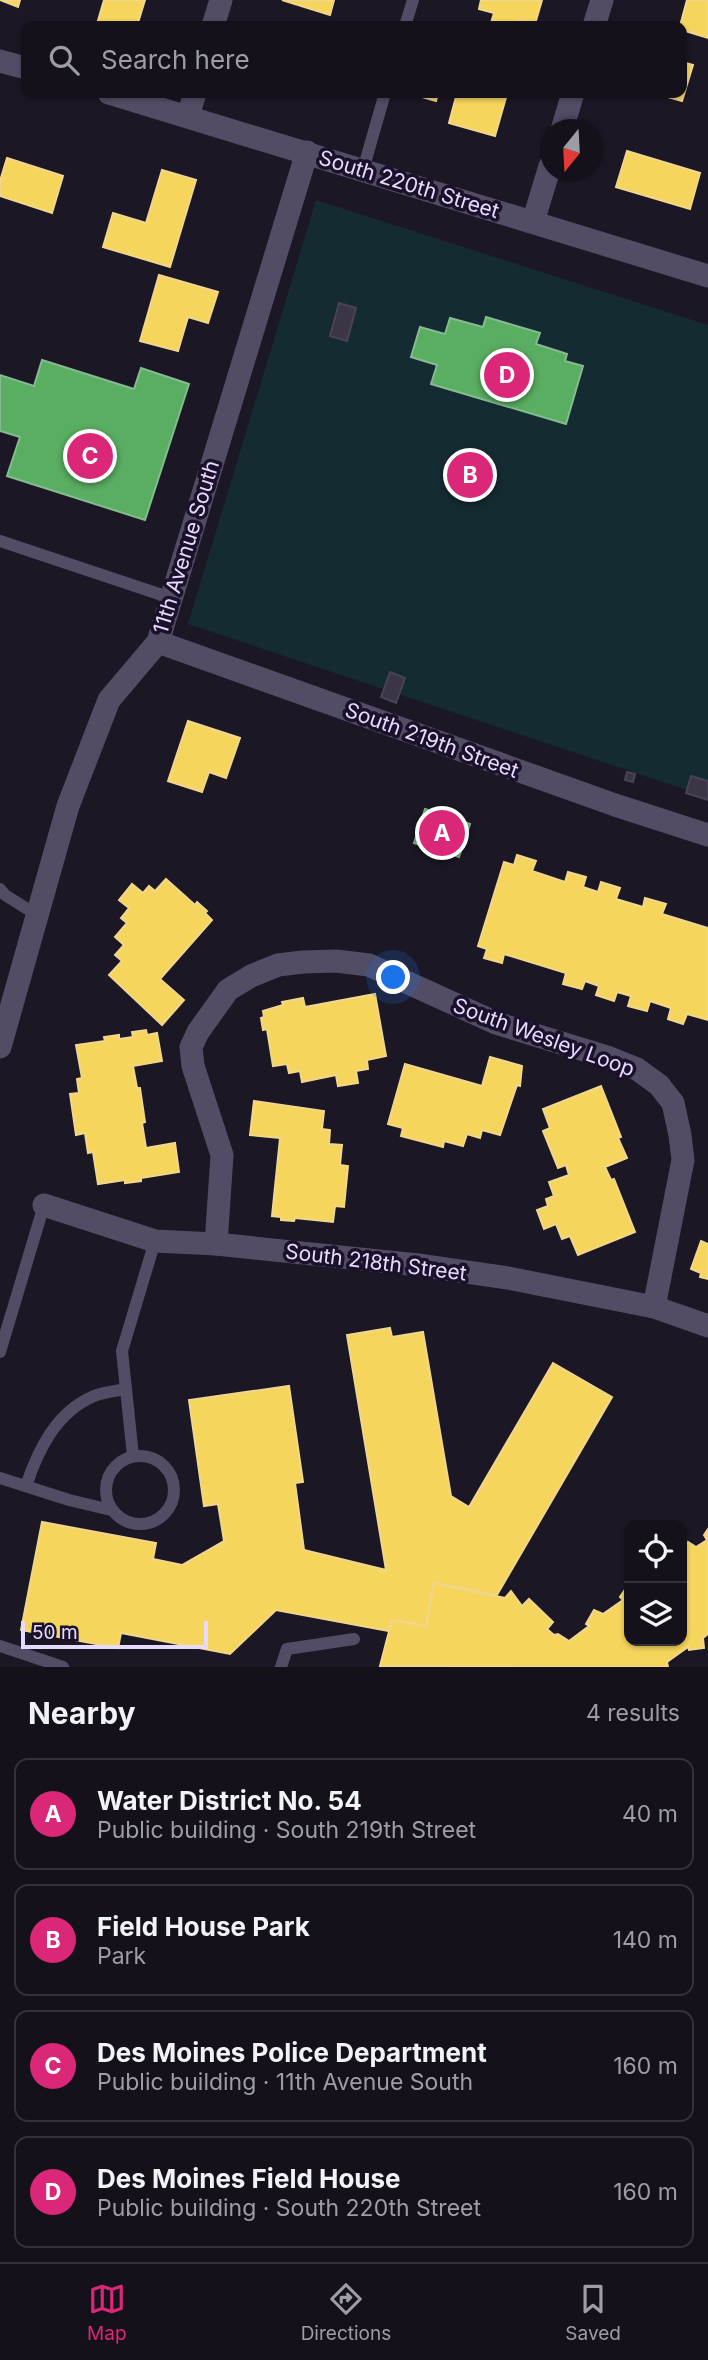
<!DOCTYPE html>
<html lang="en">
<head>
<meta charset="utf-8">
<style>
	:root { --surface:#15111b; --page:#221f28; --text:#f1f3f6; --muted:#9d9da3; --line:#34313a; --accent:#db2777 }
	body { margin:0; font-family:Inter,sans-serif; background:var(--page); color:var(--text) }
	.controls { position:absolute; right:21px; bottom:21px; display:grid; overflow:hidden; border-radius:14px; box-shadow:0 2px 5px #0004 }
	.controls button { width:63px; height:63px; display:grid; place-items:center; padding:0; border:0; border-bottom:2px solid var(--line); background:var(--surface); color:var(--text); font:35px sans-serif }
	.compass { position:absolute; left:540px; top:119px; width:63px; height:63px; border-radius:50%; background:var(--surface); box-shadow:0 2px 5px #0004; rotate:198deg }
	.scale { position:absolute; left:21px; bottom:18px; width:187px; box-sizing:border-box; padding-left:7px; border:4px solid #e6daff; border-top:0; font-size:19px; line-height:24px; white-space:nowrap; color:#e6daff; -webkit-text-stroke:5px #1b112a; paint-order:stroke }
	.you { position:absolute; left:394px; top:978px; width:24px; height:24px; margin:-18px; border:5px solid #fff; border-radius:50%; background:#1a73e8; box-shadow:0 0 0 10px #1a73e833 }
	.badge { display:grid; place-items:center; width:46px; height:46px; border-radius:50%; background:var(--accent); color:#fff; font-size:23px; font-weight:700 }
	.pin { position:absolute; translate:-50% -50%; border:4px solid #fff; box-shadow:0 2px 7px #0006 }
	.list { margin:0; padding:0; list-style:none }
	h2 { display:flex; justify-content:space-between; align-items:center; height:91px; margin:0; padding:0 28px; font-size:30px }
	h2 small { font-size:23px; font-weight:400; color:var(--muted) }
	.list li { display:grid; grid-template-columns:46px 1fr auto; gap:21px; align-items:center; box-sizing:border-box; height:112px; margin:0 14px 14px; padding:0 14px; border:2px solid var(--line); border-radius:14px }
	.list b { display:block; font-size:26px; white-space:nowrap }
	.list p { margin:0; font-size:23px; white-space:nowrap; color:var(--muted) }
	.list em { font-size:23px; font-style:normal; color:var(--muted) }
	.icon { flex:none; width:38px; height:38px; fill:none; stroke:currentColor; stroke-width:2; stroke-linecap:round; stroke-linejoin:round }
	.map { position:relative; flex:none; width:708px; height:1667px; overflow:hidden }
	.search { position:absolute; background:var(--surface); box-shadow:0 2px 5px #0004; left:21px; right:21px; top:21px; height:77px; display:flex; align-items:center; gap:18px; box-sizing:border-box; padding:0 24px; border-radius:14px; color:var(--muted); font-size:26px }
	.sheet { height:595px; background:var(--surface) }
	nav { display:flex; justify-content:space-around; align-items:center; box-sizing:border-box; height:98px; border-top:2px solid var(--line); background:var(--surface); font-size:19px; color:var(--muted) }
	nav a { display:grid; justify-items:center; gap:4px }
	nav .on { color:var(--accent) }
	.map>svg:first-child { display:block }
</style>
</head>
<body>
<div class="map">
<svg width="708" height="1667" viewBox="0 0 708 1667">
	<rect width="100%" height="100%" fill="#1c1724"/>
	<path fill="#152b32" d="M316,200l392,125v472l-520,-173z"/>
	<g fill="#f6d55c" stroke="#f1d68d" stroke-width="2">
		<path d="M0,0h20l-2,7z"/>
		<path d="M104,0h41l-8,26h-32l-8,-2z"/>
		<path d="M282,0h52l-4,15z"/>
		<path d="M481,0h61l-7,24 -16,-4 -2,6h-27l4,-13 -15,-4z"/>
		<path d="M687,0h21v38l-26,-8v-4h-2z"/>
		<path d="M682,62l11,3 -11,36 -28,-8h28z"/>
		<path d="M408,93h30l-2,8z"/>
		<path d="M457,93l50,1 -12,42 -46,-13z"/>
		<path d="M627,151l73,22 -10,36 -74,-22z"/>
		<path d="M7,158l56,18 -11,37 -52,-17v-15z"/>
		<path d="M162,170l34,10 -26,87 -67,-20 10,-34 33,10z"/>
		<path d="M159,275l59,17 -10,31 -20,-6 -10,34 -38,-10z"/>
		<path d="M188,721l52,17 -14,40 -17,-6 -7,20 -34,-11z"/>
		<path d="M517,855l19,6 -4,10 33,11 3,-10 18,5 -3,10 15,5 3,-10 19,6 -4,11 27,8 2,-9 21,6 -4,10 46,14v92l-21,-6 -4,10 -15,-5 3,-11 -21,-7 -3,10 -19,-5 3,-10 -14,-4 -3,9 -18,-6 3,-9 -14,-5 -3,8 -19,-5 3,-11 -62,-19 -2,9 -18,-5 3,-9 -9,-3 26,-84 10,3z"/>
		<path d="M166,879l29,26 2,-3 10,9 -2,2 7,7 -52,59 24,21 -22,25 -53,-50 13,-14 -7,-6 9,-10 -9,-8 12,-14 -6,-5 8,-10 -10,-8 13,-16 11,9 6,-7 6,5z"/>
		<path d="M375,994l11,62 -19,4 1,9 -12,2 2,12 -20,3 -2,-11 -34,7 -2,-11 -11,2 -2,-9 -14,2 -6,-37 -4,1 -2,-12 3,-1 -1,-6 20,-6 -1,-3 21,-4 2,9z"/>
		<path d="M146,1030l1,5 10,-2 5,28 -29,5 4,22h3l5,34 -3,1 4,25 29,-5 4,29 -38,6v3l-16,2v-3l-27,4 -5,-32 -5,1 -3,-20 -9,2 -6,-41 9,-1 -2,-14 5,-1 -6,-33 29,-4 -1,-4 15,-2v4l14,-2 -1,-5z"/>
		<path d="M490,1057l32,9 -2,20 -3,-1 -17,50 -18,-5 -2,8 -13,-4 -4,12 -19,-5 -1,6 -42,-11 2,-8 -15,-4 17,-60 77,22z"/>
		<path d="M601,1086l20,51 -3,1 9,20 -22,9 6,13 3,-1 21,53 -57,23 -8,-19 -8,3 -6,-15 -12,5 -7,-19 11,-4 -2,-7 8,-3 -5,-14 20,-7 -3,-10 -8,3 -15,-37 7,-3 -7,-19z"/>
		<path d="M254,1101l70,10 -2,18 8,1 -1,14 13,1 -2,20 8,1 -4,41 -9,-1 -2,16 -38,-4 -1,3 -13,-1v-3l-9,-1 8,-78 -30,-3z"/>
		<path d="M701,1241l7,3v35l-8,-2 1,-4 -10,-4z"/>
		<path d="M390,1328l2,9 31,-5 28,164 18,11 84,-144 59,34 -115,198 -63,-12 -8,43 -34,-6 -3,11 -113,-21 -46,44 -109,-21 -3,15 -97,-18 21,-108 114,21 -3,16 29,6 42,-24 -6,-37 -14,2 -15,-106 100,-14 14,96 -8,1 9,67 82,20 -39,-235z"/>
		<path d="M708,1529v105l-5,4 1,10 -15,2 -1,-3 -21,15 1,5 -288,-1 12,-46 34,6 8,-43 71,15 6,-7 11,15 7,-7 24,23 -6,7 7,6 4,-1 11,7 20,-15 -3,-2 8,-14 9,4 20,-14 -3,-3 9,-13v57h53v-89l6,-10 8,5 11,-7 -3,-5z"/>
	</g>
	<g fill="#5aae61" stroke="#84bb90" stroke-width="2">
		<path d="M486,317l54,16 -4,11 31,10 -2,7 18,5 -17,58 -135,-40 6,-19 -26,-8 9,-30 25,7 5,-16 33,9z"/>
		<path d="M42,360l92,29 7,-21 48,16 -44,136 -138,-44 13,-39 -20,-6v-56l34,11z"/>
		<path d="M425,809l45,15 -11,33 -45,-14z"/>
	</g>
	<g fill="#3c3546" stroke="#4a4258" stroke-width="2">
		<path d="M339,303l17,5 -9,33 -17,-5z"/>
		<path d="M390,672l15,6 -9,25 -15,-6z"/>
		<path d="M627,772l8,2 -2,8 -8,-2z"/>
		<path d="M691,776l17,5v19l-22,-7z"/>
	</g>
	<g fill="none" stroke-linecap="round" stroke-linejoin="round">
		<g stroke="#524c65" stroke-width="12">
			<path d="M405,26l8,-26"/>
			<path d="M363,170l22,-77"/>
			<path d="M0,541l171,57"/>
			<path d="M0,889l5,6 32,20"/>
			<path d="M0,1352l44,-147"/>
			<circle cx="140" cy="1490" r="34"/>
			<path d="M133,1456l-11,-105 33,-110"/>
			<path d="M0,1478l69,22 42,10"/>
			<path d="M26,1486c12,-36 30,-74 68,-90 9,-4 22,-5 32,-7"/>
			<path d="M0,1646l63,21"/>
			<path d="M281,1667l6,-18 67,-10"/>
		</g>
		<g stroke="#524c65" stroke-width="23">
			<path d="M213,26l8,-26"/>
			<path d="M594,26l8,-26"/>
			<path d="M0,61l26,7"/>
			<path d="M109,93l599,183"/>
			<path d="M188,116l7,-23"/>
			<path d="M562,130l11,-37"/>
			<path d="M533,222l17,-56"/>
			<path d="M158,642l457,163 93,30"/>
			<path d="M0,1047l68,-241 41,-106 49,-58 149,-490"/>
			<path d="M44,1205l111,36 61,3 202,21 90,13 146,29 54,19"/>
			<path d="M216,1244l6,-89 -29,-89 -2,-19 7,-15 30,-42 23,-14 27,-11 25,-3 33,-1 33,4 127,58 111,34 30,12 22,16 14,18 7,32 3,25 -29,147"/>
		</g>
	</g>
	<g text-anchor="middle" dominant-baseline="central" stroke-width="7" stroke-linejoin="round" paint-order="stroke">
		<g font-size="21" fill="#e6daff" stroke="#1b112a">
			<text transform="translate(409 184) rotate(17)">South 220th Street</text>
			<text transform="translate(186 547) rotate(-73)">11th Avenue South</text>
			<text transform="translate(432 740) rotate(20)">South 219th Street</text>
			<text transform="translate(544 1037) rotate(20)">South Wesley Loop</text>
			<text transform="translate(376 1262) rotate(7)">South 218th Street</text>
		</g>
	</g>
</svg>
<div class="controls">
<button><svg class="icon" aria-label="locate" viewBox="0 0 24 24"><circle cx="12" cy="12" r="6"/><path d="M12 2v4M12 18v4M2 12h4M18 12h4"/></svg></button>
<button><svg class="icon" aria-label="layers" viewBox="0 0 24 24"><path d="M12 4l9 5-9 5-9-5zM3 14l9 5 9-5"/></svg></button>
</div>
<svg class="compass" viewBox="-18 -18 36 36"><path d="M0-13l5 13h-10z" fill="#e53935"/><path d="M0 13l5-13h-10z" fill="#9d9da3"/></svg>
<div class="scale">50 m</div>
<div class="you"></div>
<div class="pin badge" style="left:442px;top:833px">A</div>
<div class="pin badge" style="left:470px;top:475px">B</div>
<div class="pin badge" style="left:90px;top:456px">C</div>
<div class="pin badge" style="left:507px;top:375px">D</div>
<div class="search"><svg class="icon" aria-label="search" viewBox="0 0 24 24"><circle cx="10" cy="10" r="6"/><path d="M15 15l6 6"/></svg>Search here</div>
</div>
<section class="sheet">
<h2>Nearby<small>4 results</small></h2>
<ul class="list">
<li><span class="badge">A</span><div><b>Water District No. 54</b><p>Public building · South 219th Street</p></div><em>40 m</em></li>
<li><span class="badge">B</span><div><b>Field House Park</b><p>Park</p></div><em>140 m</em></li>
<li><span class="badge">C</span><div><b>Des Moines Police Department</b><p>Public building · 11th Avenue South</p></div><em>160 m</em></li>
<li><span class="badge">D</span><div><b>Des Moines Field House</b><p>Public building · South 220th Street</p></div><em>160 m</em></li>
</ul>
</section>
<nav>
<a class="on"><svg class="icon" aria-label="map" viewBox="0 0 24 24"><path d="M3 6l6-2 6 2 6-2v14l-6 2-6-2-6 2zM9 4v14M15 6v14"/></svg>Map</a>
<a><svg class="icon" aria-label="directions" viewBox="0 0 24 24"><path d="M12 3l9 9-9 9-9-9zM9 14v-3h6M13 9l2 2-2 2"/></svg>Directions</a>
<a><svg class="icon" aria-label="saved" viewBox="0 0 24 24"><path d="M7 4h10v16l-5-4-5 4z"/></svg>Saved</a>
</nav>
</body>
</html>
